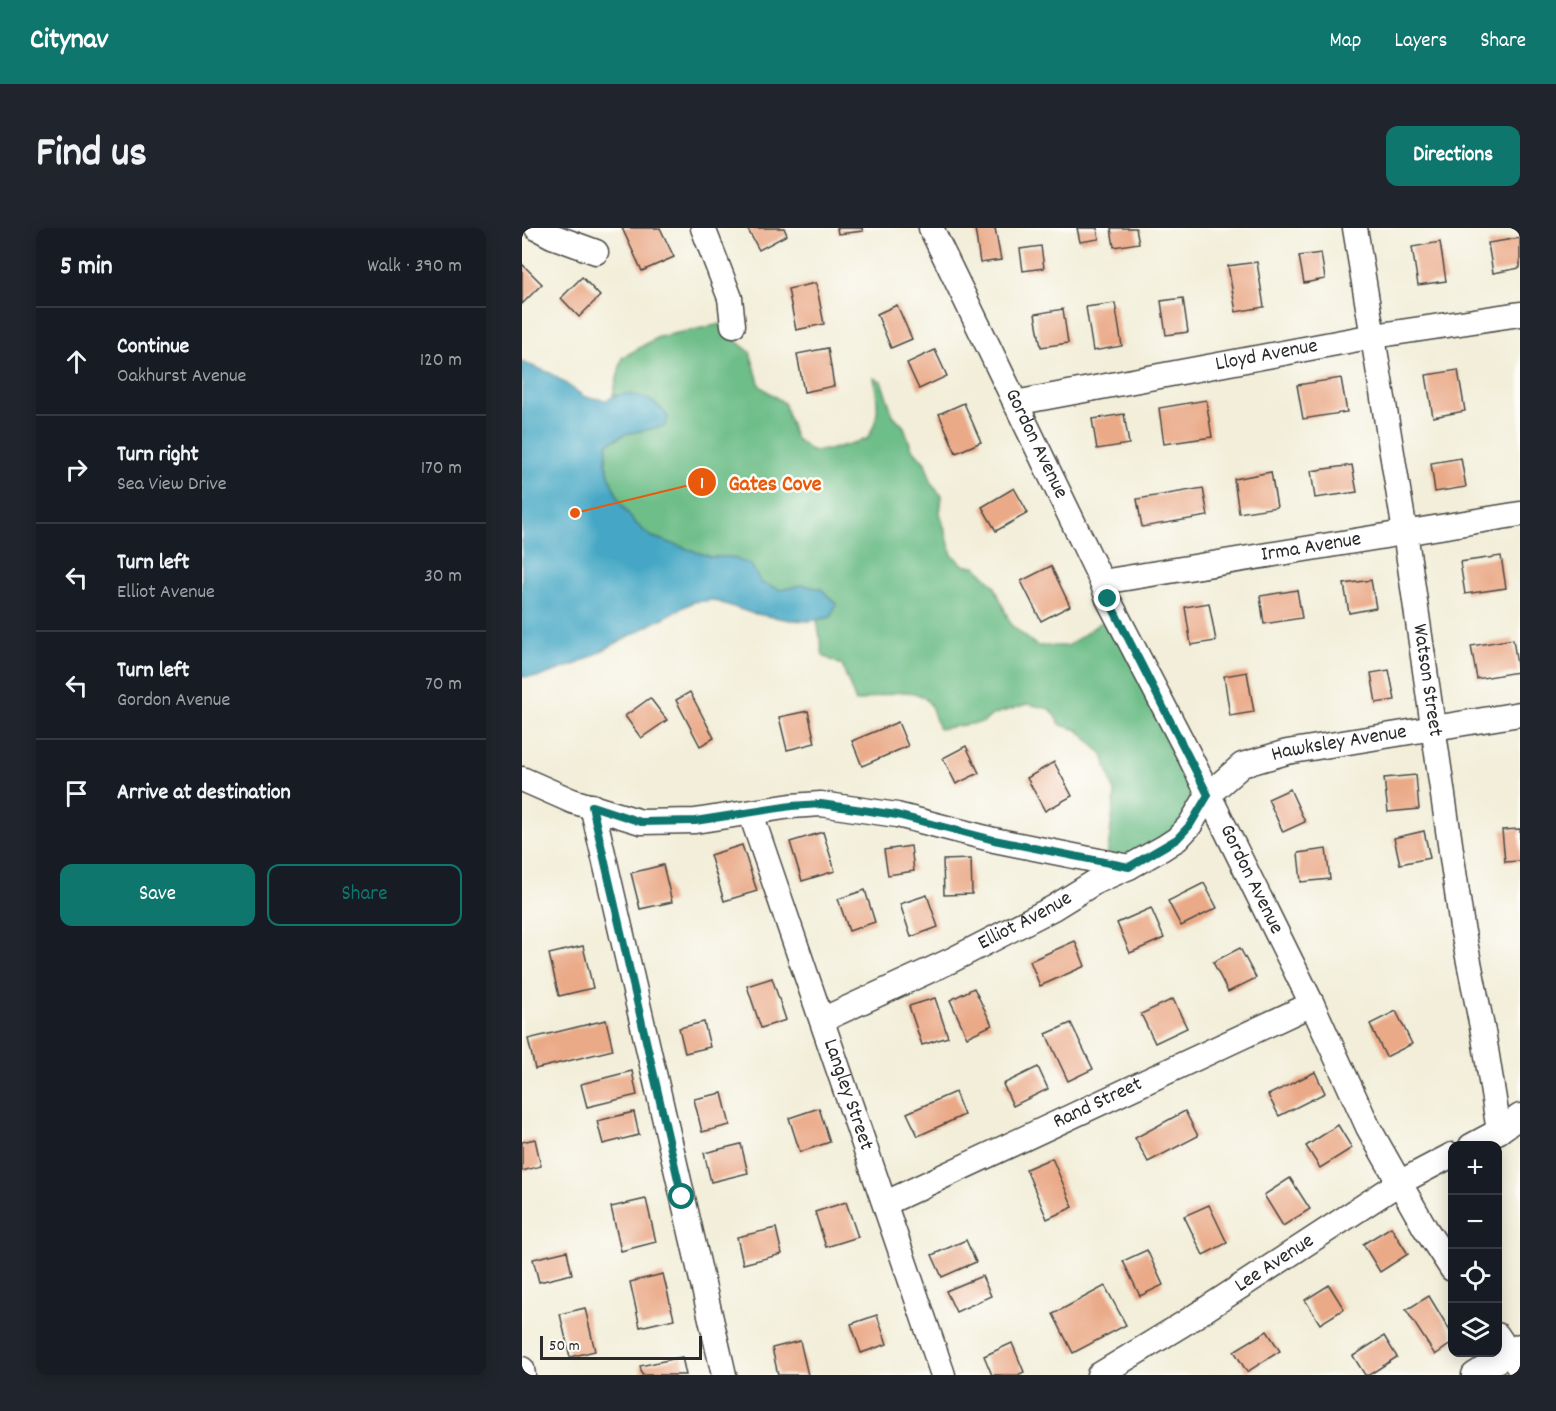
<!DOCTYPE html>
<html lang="en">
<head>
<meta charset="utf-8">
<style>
	:root { --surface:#171b24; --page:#20242c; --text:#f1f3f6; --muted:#9ea1a6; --line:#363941; --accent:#0f766e }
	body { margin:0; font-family:Dekko,sans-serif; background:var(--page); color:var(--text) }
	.controls { position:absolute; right:18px; bottom:18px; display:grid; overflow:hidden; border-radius:12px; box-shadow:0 3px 15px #0003 }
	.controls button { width:54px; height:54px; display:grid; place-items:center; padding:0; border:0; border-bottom:2px solid var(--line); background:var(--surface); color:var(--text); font:30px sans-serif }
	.scale { position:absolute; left:18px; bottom:15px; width:162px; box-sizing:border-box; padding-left:6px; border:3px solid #2b2b2b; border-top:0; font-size:16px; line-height:21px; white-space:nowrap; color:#2b2b2b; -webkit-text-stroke:4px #fdfcf7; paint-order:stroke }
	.stop { position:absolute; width:18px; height:18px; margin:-14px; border:4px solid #0f766e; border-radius:50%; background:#fff }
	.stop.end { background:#0f766e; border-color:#fff; box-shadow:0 2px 6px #0008 }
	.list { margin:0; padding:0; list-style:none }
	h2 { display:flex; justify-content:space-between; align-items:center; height:78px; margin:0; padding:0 24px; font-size:26px }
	h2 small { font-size:20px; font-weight:400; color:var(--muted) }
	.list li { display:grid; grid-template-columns:39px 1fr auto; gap:18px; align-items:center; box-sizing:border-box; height:108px; padding:0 24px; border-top:2px solid var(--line) }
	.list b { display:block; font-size:22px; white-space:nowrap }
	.list p { margin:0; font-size:20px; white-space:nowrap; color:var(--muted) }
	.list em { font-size:20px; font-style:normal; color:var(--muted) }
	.actions { display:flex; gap:12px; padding:18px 24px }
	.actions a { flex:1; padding:14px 0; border:2px solid var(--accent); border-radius:12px; text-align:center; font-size:21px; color:var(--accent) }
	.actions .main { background:var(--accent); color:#fff }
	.icon { flex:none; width:33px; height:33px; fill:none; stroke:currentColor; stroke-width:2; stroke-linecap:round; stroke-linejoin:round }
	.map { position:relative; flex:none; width:998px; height:1147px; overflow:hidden; border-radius:12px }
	header { display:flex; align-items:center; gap:36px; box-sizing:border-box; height:84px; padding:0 30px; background:var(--accent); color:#fff }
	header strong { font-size:28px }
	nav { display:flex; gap:33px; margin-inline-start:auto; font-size:21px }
	.intro { display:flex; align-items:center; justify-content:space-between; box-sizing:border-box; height:144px; padding:0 36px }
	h1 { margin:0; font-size:42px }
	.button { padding:15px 27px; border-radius:12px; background:var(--accent); color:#fff; font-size:21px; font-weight:700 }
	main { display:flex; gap:36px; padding:0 36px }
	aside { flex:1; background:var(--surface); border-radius:12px; box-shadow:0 3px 15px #0003 }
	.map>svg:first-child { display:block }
</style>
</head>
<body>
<header>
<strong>Citynav</strong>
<nav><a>Map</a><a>Layers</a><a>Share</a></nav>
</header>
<div class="intro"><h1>Find us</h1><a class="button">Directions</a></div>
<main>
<aside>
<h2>5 min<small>Walk · 390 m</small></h2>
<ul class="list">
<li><svg class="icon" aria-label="ahead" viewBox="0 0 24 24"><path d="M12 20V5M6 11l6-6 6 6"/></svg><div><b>Continue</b><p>Oakhurst Avenue</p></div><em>120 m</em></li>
<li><svg class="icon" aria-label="right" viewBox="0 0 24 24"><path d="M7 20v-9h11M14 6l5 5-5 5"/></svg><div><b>Turn right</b><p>Sea View Drive</p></div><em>170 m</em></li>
<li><svg class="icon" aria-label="left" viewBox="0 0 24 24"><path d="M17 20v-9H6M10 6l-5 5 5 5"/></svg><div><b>Turn left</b><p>Elliot Avenue</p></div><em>30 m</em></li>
<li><svg class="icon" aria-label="left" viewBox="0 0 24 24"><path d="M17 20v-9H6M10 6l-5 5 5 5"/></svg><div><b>Turn left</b><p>Gordon Avenue</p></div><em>70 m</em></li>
<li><svg class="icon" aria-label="arrive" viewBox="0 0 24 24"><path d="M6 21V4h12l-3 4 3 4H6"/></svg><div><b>Arrive at destination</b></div></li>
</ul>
<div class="actions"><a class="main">Save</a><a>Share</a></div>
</aside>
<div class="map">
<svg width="998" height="1147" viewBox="0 0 998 1147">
	<rect width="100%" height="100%" fill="#fdfcf7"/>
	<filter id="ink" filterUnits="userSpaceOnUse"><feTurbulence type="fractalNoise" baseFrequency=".0167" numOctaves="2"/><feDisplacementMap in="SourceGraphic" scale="12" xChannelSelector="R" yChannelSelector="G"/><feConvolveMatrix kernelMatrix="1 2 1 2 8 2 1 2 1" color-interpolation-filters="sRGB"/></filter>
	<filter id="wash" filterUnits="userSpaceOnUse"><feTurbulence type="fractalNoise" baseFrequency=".008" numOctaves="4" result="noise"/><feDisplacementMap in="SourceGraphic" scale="24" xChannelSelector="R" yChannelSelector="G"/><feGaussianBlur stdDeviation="1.35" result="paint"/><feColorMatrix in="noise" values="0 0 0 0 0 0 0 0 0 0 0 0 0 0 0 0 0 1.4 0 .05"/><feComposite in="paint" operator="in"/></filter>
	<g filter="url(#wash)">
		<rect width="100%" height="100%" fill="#f2eed9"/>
		<path fill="#6ebe89" stroke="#4c745a" stroke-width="1.5" d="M210,94l4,19 14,11 10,34 24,17 11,35 16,13 18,-1 38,-11c14,-22 11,-36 7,-61l7,3 12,34 11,12 7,20 14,16 8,23 9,10 -2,17 12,42 13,11h10l19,19 17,40 26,21h31l32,-23 22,-1 89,174 -43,52 -61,11 8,-65 -12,-39 -25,-25 -17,-5 -11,-16 -22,-5 -36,11 -8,7 -45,7c-3,-7 -5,-16 -8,-23 -14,-26 -53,-9 -75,-4l-14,-37 -19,-9 -6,-36 14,-3 5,-13 -15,-15 -19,-4 -21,5 -20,-7 -30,-26h-20l-61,-21 -16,-14 -13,-18 -9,-20 -6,-20 1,-20 18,-10 40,-8 -31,-31h-21l9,-37 36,-21z"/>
		<path fill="#45a7c5" stroke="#386978" stroke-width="1.5" d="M0,134l28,11 35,24 22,3c20,-14 49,-1 61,17l-3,9 -40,8 -18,10 -1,20 6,20 9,20 13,18 16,14 61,21h20l20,8 10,18 20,7 21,-5 19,4 15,15 -5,13 -21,4 -20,-1 -39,-7 -38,-13 -20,2 -114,61 -40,14h-17z"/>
		<g id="blocks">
			<g fill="#eaa987">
				<path d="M100,0h38l14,29 -32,14z"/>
				<path d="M225,0h37l3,7 -28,15z"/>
				<path d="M315,0h25l1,3 -25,3z"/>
				<path d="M453,0h20l6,32 -21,3z"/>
				<path d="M555,0h20l2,11 -19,3z"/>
				<path d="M589,0h25l3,15 -25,4z"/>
				<path d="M998,10v30l-27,5 -5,-30z"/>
				<path d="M918,14l6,39 -28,4 -6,-38z"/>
				<path d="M519,18l3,22 -21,3 -3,-22z"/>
				<path d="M799,25l4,26 -21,4 -5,-27z"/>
				<path d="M735,34l7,45 -28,5 -8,-46z"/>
				<path d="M0,36l20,20 -20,20z"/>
				<path d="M60,49l18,19 -21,21 -18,-19z"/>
				<path d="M294,55l8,41 -28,6 -8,-41z"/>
				<path d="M661,70l5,34 -22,3 -5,-34z"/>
				<path d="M593,75l7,43 -29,5 -7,-44z"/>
				<path d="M375,77l15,34 -21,9 -14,-34z"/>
				<path d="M541,81l5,34 -27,4 -6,-33z"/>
				<path d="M306,120l6,38 -30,6 -7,-38z"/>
				<path d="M413,122l12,26 -28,13 -12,-26z"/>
				<path d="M936,142l7,41 -32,6 -7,-42z"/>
				<path d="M819,150l6,34 -44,7 -6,-34z"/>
				<path d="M684,172l6,37 -48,7 -5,-36z"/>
				<path d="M442,175l17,39 -25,11 -17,-39z"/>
				<path d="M602,186l5,30 -32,5 -5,-30z"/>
				<path d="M939,230l5,29 -31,5 -4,-29z"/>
				<path d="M830,237l5,27 -42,6 -4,-27z"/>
				<path d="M749,244l6,35 -38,6 -5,-34z"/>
				<path d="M492,260l14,25 -32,18 -14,-24z"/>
				<path d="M681,260l5,28 -66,11 -5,-28z"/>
				<path d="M979,328l5,32 -41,6 -5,-32z"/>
				<path d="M529,338l19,40 -29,15 -20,-40z"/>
				<path d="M849,352l5,28 -27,5 -5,-29z"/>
				<path d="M775,362l5,28 -38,6 -4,-28z"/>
				<path d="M687,375l7,38 -25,4 -6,-38z"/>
				<path d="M991,411l5,33 -41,7 -6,-33z"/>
				<path d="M867,442l6,30 -19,3 -5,-30z"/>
				<path d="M725,444l7,40 -24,4 -6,-40z"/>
				<path d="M168,464l24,46 -14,8 -24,-46z"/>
				<path d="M128,470l17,22 -26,18 -16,-22z"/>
				<path d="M286,483l7,32 -28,7 -8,-33z"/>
				<path d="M376,494l10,24 -46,20 -10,-25z"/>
				<path d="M444,518l13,27 -23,11 -13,-26z"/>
				<path d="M532,534l18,34 -27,15 -18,-33z"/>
				<path d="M894,547l3,34 -31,3 -4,-34z"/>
				<path d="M768,561l15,33 -22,10 -15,-33z"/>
				<path d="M998,601v32l-15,1 -3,-32z"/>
				<path d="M902,603l6,27 -30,6 -6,-26z"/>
				<path d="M301,604l12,39 -33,10 -12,-39z"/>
				<path d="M220,617l15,46 -33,10 -14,-46z"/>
				<path d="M389,618l3,25 -26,4 -4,-25z"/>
				<path d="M804,621l4,30 -29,3 -3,-29z"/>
				<path d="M449,631l1,35 -28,1 -1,-35z"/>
				<path d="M141,637l9,37 -32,7 -9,-36z"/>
				<path d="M682,655l13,25 -36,18 -13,-25z"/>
				<path d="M343,662l10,32 -26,9 -11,-32z"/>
				<path d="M405,667l11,32 -27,10 -11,-33z"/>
				<path d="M629,680l13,30 -34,15 -13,-30z"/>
				<path d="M553,713l10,25 -45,20 -10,-25z"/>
				<path d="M61,718l10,42 -34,8 -10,-42z"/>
				<path d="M718,720l16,30 -28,14 -15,-30z"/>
				<path d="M250,750l14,42 -25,8 -14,-42z"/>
				<path d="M452,760l18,37 -25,12 -17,-37z"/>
				<path d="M413,770l13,39 -26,8 -13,-39z"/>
				<path d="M651,771l14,29 -32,15 -14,-29z"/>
				<path d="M874,783l16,33 -26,13 -16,-33z"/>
				<path d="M84,792l7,30 -78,19 -7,-30z"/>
				<path d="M182,794l6,25 -25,6 -6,-25z"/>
				<path d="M549,795l22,46 -25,12 -22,-47z"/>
				<path d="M516,839l10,22 -35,17 -10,-22z"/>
				<path d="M110,843l5,24 -50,12 -6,-23z"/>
				<path d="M793,844l10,21 -46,23 -11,-21z"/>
				<path d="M433,864l9,23 -46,21 -11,-23z"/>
				<path d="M200,865l8,32 -28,7 -8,-33z"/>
				<path d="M297,880l11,34 -30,10 -11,-34z"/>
				<path d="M663,883l13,25 -50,26 -13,-24z"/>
				<path d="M112,884l5,23 -36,9 -6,-23z"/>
				<path d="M816,897l14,23 -32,20 -14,-22z"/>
				<path d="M13,911l6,27 -19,5v-29z"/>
				<path d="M219,916l7,29 -37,9 -7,-29z"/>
				<path d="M530,930l21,49 -26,12 -21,-50z"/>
				<path d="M768,950l20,31 -27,17 -19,-31z"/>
				<path d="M124,971l10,43 -35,9 -10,-44z"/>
				<path d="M324,974l12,35 -32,10 -11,-35z"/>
				<path d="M687,977l18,38 -24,12 -19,-39z"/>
				<path d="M869,999l17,27 -28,18 -17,-28z"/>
				<path d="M254,1000l6,26 -39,10 -6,-27z"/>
				<path d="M444,1012l10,22 -34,15 -10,-22z"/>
				<path d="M625,1022l16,35 -23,11 -17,-35z"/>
				<path d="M45,1023l5,23 -33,8 -6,-23z"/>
				<path d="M141,1046l11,45 -34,8 -10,-45z"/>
				<path d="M460,1048l9,20 -35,16 -10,-21z"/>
				<path d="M807,1057l15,24 -24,15 -15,-24z"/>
				<path d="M583,1058l21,39 -53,28 -20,-39z"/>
				<path d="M907,1068l23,38v9l-17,12 -29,-45z"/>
				<path d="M63,1080l10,43 -25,6 -10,-43z"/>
				<path d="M355,1087l10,29 -26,9 -10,-29z"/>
				<path d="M745,1103l13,20 -33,21 -13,-21z"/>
				<path d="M862,1108l13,21 -28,18h-4l-12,-19z"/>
				<path d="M278,1113l8,34h-30l-6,-27z"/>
				<path d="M490,1115l12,29 -6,3h-26l-8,-19z"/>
				<path d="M160,1129l4,18h-44l-2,-9z"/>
			</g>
		</g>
	</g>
	<g filter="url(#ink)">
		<use href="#blocks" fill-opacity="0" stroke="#494845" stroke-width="1.5"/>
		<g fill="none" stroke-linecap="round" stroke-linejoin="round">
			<g stroke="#494845" stroke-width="27">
				<g id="minor">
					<path d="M15,0l15,8 44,16"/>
					<path d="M181,0l27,70 3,27"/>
					<path id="s1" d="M409,0l171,354 6,17 81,156 123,249 56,123 57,101 27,41"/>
					<path id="s2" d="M833,0l50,304 57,395 22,110 15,94"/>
					<path id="s3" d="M493,175l359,-67 146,-22"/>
					<path id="s4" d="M580,354l418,-68"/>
					<path d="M0,551l50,22 69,21 54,-1 96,-15 30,-2 76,11 97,25 135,27"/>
					<path d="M70,578l132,569"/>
					<path id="s5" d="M229,586l192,561"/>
					<path id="s6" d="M300,792l130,-60 101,-52 42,-26 34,-15 34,-19 14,-9 13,-14 18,-30 34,-30 45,-13 233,-38"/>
					<path d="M949,918l28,-15 21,-15"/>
					<path id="s7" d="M364,975l426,-199"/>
					<path d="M975,1107l23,34"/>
					<path d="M0,1141l1,6"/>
					<path id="s8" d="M577,1147l84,-51 216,-141 53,-28"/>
					<path d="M952,1147l46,-29"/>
				</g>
			</g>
			<use href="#minor" stroke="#fff" stroke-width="24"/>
		</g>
	</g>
	<g fill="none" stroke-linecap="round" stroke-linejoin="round" filter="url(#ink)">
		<path stroke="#0f766e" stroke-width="8" d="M160,969l-90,-391 49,16 54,-1 96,-15 30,-2 76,11 97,25 135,27 48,-28 13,-14 18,-30 -100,-196"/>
	</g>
	<g text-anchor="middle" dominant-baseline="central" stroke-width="5" stroke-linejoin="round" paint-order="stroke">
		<g font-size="21" fill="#2b2b2b" stroke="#fdfcf7">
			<text stroke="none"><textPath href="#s3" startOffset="256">Lloyd Avenue</textPath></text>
			<text stroke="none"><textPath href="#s1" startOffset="240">Gordon Avenue</textPath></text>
			<text stroke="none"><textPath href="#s4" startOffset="212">Irma Avenue</textPath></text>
			<text stroke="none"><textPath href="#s2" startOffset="458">Watson Street</textPath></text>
			<text stroke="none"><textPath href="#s6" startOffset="598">Hawksley Avenue</textPath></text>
			<text stroke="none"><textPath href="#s1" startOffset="726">Gordon Avenue</textPath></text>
			<text stroke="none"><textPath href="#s6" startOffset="226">Elliot Avenue</textPath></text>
			<text stroke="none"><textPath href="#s5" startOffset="297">Langley Street</textPath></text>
			<text stroke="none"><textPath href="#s7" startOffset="234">Rand Street</textPath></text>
			<text stroke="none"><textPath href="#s8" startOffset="208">Lee Avenue</textPath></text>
		</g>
	</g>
	<path fill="none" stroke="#e8590c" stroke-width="2" d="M53 285L180 254"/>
	<g fill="#e8590c" stroke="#fdfcf7" stroke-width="2">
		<circle cx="53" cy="285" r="6"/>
		<circle cx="180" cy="254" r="15"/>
	</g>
	<g font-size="18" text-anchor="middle" font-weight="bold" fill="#fff">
		<text x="180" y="260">1</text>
	</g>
	<g font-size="22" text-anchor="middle" font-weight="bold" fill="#e8590c" stroke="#fdfcf7" stroke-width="5" stroke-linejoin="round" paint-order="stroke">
		<text x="253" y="262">Gates Cove</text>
	</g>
</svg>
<div class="controls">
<button>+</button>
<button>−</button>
<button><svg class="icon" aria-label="locate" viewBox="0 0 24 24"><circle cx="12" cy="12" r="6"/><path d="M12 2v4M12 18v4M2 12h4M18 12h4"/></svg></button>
<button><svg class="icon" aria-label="layers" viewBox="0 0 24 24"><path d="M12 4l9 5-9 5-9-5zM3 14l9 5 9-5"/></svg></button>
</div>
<div class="scale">50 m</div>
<div class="stop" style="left:160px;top:969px"></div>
<div class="stop end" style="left:586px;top:371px"></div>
</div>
</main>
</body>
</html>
